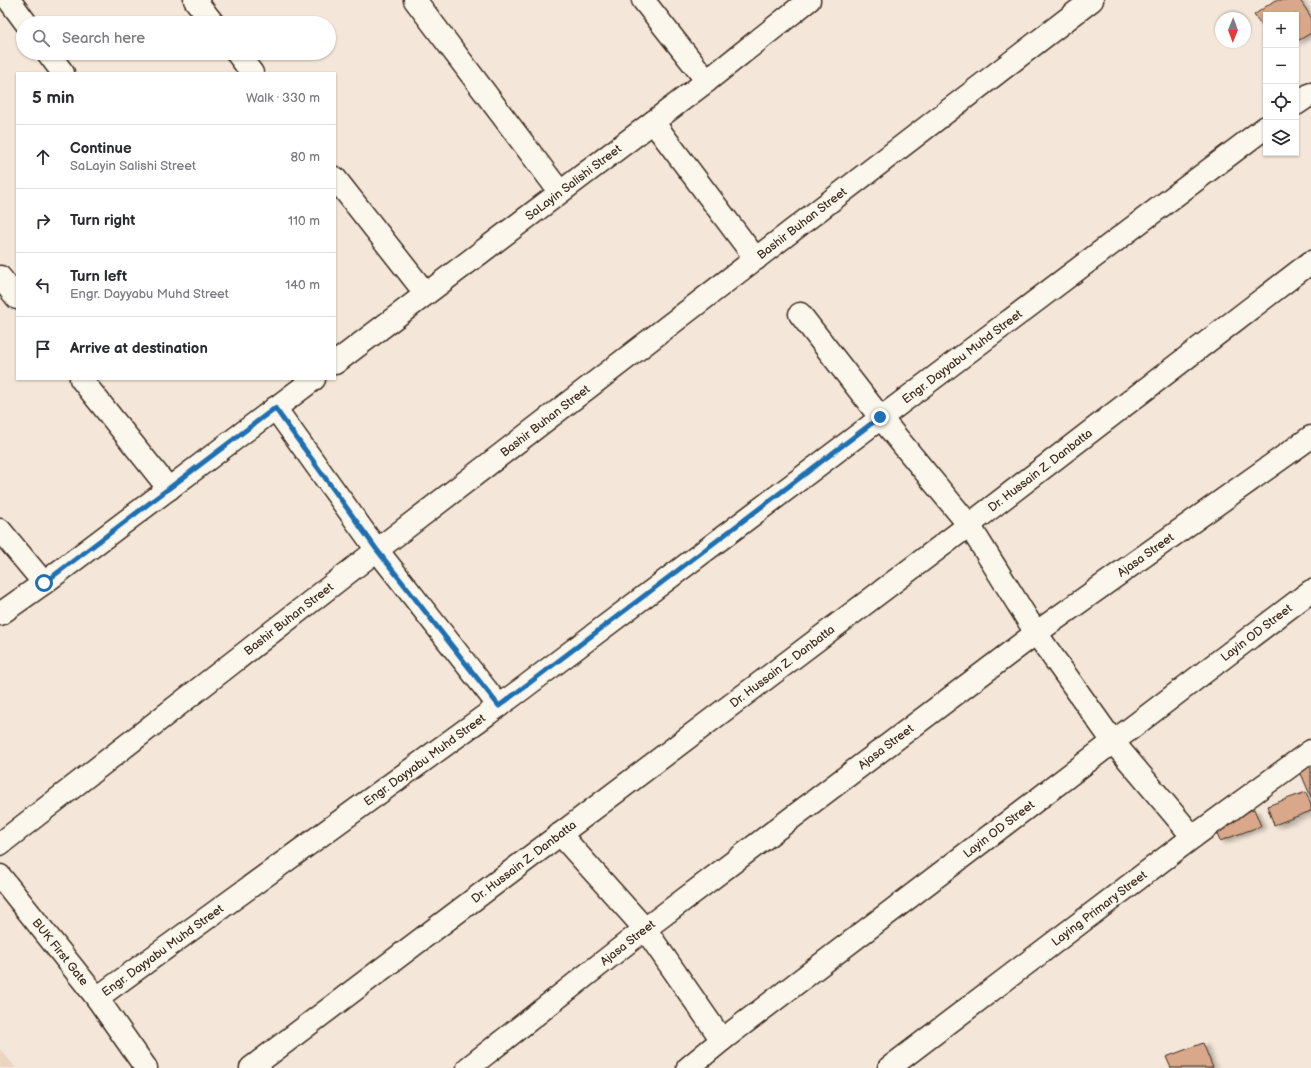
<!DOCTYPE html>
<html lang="en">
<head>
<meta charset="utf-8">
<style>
	:root { --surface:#fff; --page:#f7f7f7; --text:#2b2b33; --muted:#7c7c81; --line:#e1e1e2 }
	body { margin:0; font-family:"Balsamiq Sans",sans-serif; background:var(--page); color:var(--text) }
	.controls { position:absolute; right:12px; top:12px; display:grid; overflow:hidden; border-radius:0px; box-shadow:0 1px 3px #0004 }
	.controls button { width:36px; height:36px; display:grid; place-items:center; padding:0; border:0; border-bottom:1px solid var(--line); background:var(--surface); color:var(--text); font:20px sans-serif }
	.compass { position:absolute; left:1215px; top:12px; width:36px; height:36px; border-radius:50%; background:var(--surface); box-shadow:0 1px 3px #0004; rotate:181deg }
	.stop { position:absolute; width:12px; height:12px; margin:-9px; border:3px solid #1f6fb2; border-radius:50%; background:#fff }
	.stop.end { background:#1f6fb2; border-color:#fff; box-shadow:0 1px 4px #0008 }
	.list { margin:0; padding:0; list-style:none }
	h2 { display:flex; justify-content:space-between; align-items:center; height:52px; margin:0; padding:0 16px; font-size:17px }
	h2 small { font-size:13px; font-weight:400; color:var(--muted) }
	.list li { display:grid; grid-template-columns:26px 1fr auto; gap:12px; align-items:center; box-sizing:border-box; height:64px; padding:0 16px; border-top:1px solid var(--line) }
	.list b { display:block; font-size:15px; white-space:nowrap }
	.list p { margin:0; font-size:13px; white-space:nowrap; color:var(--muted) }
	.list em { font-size:13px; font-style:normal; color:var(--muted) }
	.icon { flex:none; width:22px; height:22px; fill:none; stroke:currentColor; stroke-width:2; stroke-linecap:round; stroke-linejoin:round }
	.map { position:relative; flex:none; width:1311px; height:1068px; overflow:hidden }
	.search { position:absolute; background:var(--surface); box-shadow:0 1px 3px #0004; left:16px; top:16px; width:320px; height:44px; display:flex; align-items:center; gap:10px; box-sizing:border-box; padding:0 14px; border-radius:22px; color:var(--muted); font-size:15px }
	.panel { position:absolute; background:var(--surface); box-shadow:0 1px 3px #0004; left:16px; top:72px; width:320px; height:308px; border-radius:0px }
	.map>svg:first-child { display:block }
</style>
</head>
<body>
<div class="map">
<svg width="1311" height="1068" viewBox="0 0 1311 1068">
	<defs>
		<filter id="shadow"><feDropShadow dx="4.5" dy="2.5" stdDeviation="2" flood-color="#0004"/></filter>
	</defs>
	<rect width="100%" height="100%" fill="#f4e7d9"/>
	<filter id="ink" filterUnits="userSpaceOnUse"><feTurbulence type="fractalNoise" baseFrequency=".025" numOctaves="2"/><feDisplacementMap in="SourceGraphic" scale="8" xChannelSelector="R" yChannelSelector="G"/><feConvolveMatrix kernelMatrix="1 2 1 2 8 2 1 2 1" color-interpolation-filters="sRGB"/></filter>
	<g filter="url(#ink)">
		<path fill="#ecd4c2" d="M0,1049l16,19h-16z"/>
		<g fill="#d9a88b" stroke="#3b2a1e" filter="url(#shadow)">
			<path d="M1275,0h25l11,17v16l-15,9v-27h-30v16l-12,-16z"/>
			<path d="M1311,764v33l-12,-28z"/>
			<path d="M1306,792l5,13v6l-37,14 -7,-19z"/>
			<path d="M1254,809l7,17 -41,15 -7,-16z"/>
			<path d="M1203,1043l10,25h-42l-5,-11z"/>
		</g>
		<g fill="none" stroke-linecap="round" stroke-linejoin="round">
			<g stroke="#3b2a1e" stroke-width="25">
				<g id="minor">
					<path d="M9,0l17,23"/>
					<path d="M195,0l18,23"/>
					<path d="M415,0l145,192"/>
					<path d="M643,0l64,81"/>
					<path d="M48,53l15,20"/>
					<path d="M237,53l15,20"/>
					<path d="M1296,104l15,-10"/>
					<path d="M653,122l103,137"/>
					<path d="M335,178l91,116"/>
					<path d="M0,277l17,21"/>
					<path d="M800,314l80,103 89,108 67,108 78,110 79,94"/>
					<path id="s1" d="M335,363l372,-282 102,-81"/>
					<path d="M81,379l88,110"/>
					<path d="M275,408l102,142 122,156"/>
					<path d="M0,530l44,53"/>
					<path d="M0,614l44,-31 270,-204"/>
					<path d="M560,834l85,95 77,111"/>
					<path id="s2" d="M0,844l377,-294 715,-550"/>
					<path id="s3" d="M0,876l97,122 49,70"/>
					<path id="s4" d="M97,998l425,-309 744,-562"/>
					<path id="s5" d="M251,1068l718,-543 342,-263"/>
					<path id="s6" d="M468,1068l177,-139 391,-296 275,-196"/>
					<path id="s7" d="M688,1068l34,-28 589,-449"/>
					<path id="s8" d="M889,1068l304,-231 118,-86"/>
				</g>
			</g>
			<use href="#minor" stroke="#fbf7ec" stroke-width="22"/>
		</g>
	</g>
	<g fill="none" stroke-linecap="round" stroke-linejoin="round" filter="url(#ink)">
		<path stroke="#1f6fb2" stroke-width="5" d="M44,583l231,-175 102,142 122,156 381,-289"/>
	</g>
	<g text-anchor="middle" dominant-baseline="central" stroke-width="3" stroke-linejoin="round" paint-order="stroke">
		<g font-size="12" fill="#3b2a1e" stroke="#fbf7ec">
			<text stroke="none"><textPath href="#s1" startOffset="299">SaLayin Salishi Street</textPath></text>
			<text stroke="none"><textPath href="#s2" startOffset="1014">Bashir Buhan Street</textPath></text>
			<text stroke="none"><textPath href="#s4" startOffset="1077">Engr. Dayyabu Muhd Street</textPath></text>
			<text stroke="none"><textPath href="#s2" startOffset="690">Bashir Buhan Street</textPath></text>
			<text stroke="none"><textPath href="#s5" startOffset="990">Dr. Hussain Z. Danbatta</textPath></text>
			<text stroke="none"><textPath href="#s6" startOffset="850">Ajasa Street</textPath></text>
			<text stroke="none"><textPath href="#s2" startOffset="366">Bashir Buhan Street</textPath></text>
			<text stroke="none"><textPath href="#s7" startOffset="716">Layin OD Street</textPath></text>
			<text stroke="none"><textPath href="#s5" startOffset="666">Dr. Hussain Z. Danbatta</textPath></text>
			<text stroke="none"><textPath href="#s6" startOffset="527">Ajasa Street</textPath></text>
			<text stroke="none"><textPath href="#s4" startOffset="405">Engr. Dayyabu Muhd Street</textPath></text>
			<text stroke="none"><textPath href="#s7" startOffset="392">Layin OD Street</textPath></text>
			<text stroke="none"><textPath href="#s5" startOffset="342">Dr. Hussain Z. Danbatta</textPath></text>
			<text stroke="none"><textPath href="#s8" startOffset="264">Laying Primary Street</textPath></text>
			<text stroke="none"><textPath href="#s6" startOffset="203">Ajasa Street</textPath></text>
			<text stroke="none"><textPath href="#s4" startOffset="81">Engr. Dayyabu Muhd Street</textPath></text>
			<text stroke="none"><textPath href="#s3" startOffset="97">BUK First Gate</textPath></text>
		</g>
	</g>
</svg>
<div class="controls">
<button>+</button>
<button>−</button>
<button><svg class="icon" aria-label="locate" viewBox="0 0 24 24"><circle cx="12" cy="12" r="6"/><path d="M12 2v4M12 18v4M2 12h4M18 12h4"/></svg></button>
<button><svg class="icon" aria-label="layers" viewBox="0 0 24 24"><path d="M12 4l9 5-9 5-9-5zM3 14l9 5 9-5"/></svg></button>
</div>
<svg class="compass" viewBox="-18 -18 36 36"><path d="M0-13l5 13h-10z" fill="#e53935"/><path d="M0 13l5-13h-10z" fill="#7c7c81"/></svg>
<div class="stop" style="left:44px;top:583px"></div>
<div class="stop end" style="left:880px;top:417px"></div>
<div class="search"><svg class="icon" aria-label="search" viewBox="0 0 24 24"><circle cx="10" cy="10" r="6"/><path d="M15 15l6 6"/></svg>Search here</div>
<section class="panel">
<h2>5 min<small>Walk · 330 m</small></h2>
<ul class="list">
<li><svg class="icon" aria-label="ahead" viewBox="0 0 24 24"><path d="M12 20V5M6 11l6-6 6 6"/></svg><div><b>Continue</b><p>SaLayin Salishi Street</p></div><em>80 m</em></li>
<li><svg class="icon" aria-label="right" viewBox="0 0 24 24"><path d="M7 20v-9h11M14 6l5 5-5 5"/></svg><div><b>Turn right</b></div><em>110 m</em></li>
<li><svg class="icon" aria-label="left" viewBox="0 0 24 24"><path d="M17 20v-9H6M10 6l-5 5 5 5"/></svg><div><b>Turn left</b><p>Engr. Dayyabu Muhd Street</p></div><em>140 m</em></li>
<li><svg class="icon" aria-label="arrive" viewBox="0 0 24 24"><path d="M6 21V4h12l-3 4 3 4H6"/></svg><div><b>Arrive at destination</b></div></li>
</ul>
</section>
</div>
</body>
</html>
